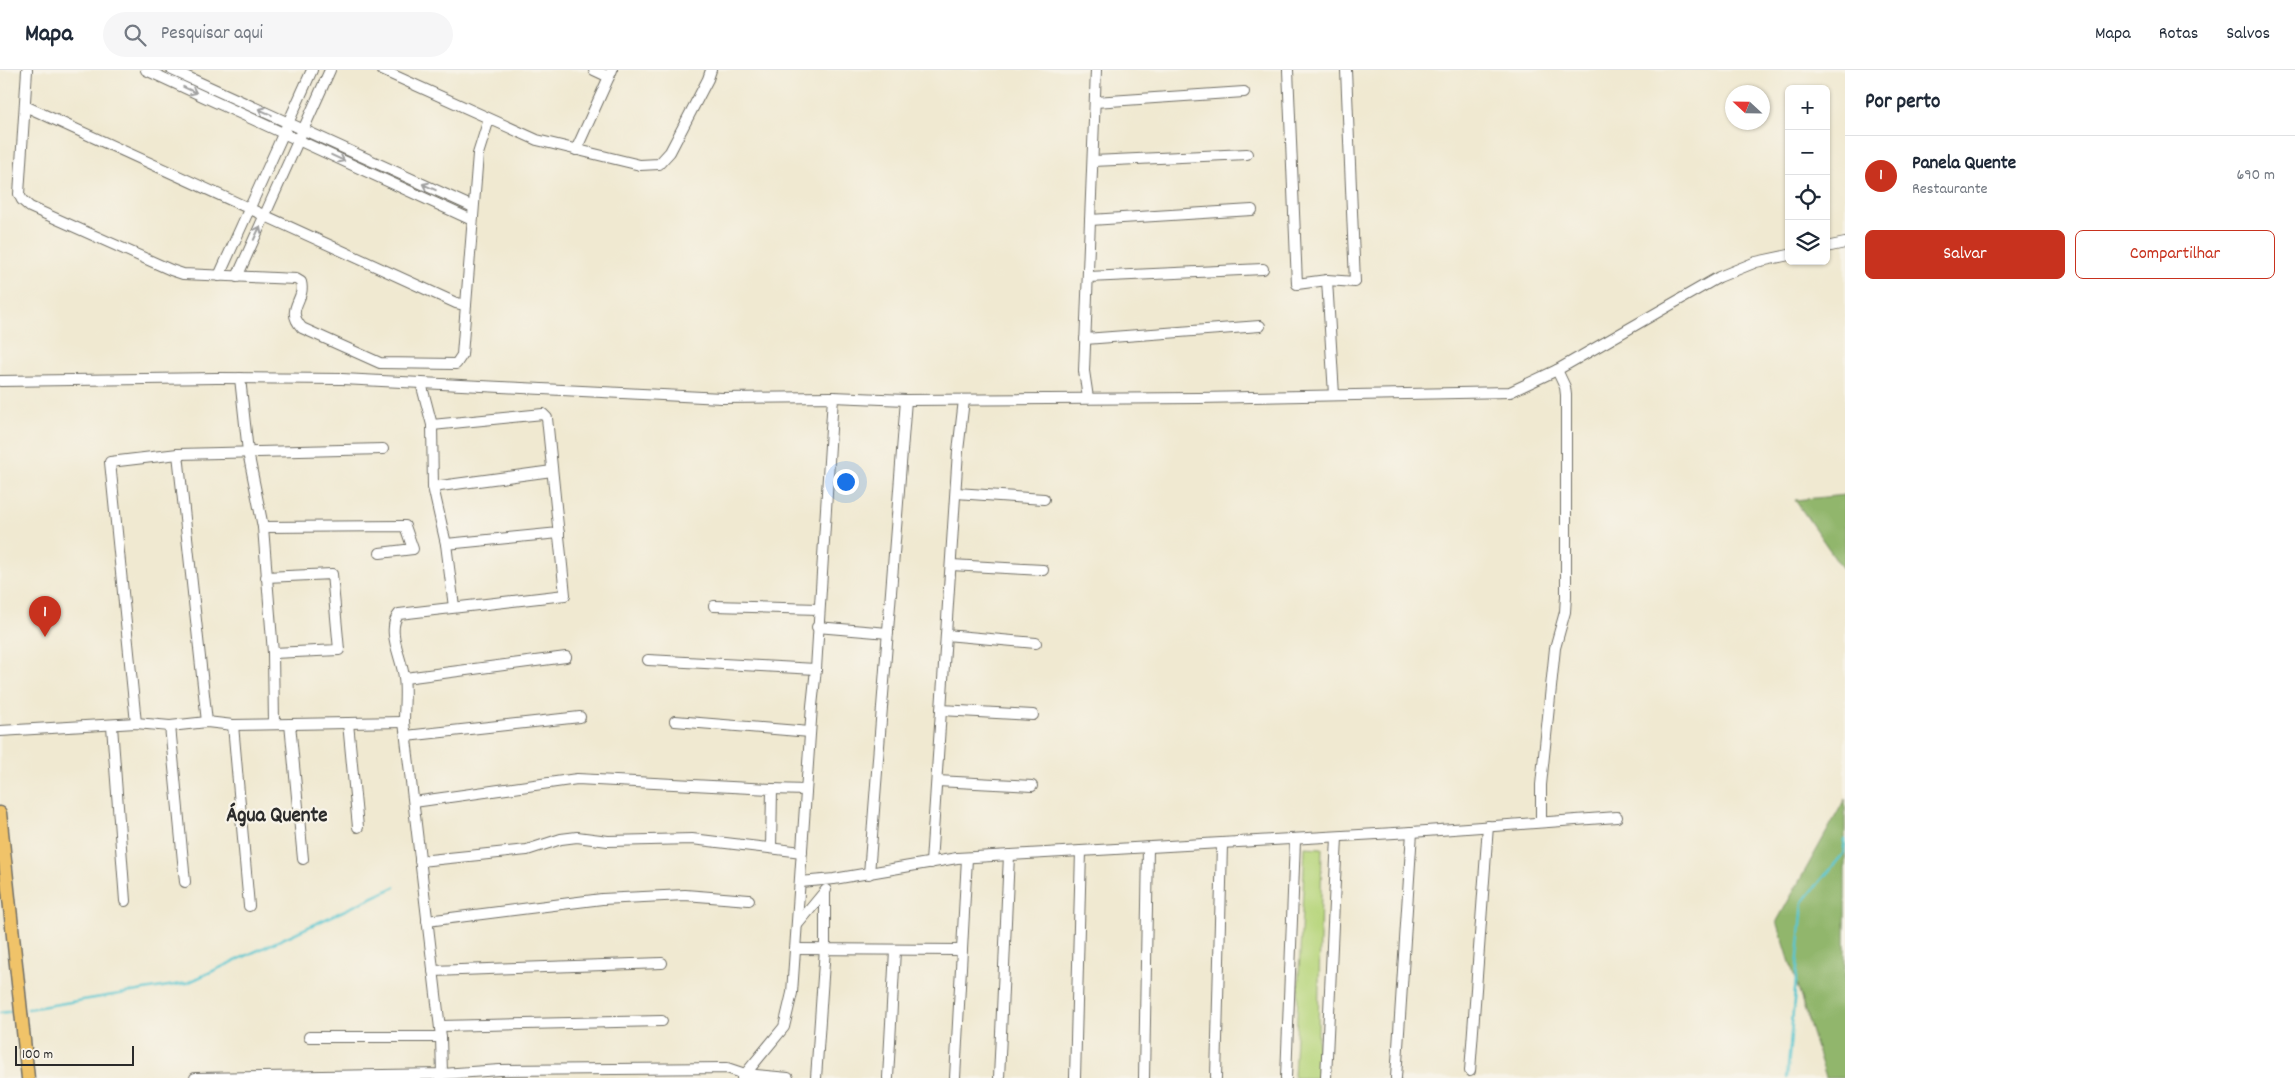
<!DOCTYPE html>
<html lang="pt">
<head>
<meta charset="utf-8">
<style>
	:root { --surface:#fff; --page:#f6f6f7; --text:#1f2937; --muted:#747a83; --line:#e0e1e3; --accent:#c8321e }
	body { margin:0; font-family:Dekko,sans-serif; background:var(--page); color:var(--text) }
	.controls { position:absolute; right:15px; top:15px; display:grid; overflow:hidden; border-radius:8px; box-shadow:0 1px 4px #0004 }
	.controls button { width:45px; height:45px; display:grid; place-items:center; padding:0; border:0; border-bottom:1px solid var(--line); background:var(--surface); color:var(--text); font:25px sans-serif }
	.compass { position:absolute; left:1725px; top:15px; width:45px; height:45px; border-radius:50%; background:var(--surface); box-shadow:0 1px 4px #0004; rotate:292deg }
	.scale { position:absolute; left:15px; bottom:12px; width:119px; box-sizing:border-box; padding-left:5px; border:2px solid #2b2b2b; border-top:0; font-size:14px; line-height:18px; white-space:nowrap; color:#2b2b2b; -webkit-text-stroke:4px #f7f3e8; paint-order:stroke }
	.you { position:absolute; left:845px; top:411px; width:18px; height:18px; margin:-12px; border:4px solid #fff; border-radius:50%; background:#1a73e8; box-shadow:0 0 0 8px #1a73e833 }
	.badge { display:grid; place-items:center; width:32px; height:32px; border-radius:50%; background:var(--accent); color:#fff; font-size:16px; font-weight:700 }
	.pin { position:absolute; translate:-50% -41px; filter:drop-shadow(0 1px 2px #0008) }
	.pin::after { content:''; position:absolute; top:26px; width:18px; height:15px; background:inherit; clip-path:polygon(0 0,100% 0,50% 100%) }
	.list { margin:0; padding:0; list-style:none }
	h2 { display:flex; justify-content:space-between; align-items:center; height:65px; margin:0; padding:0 20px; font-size:21px }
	h2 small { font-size:16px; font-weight:400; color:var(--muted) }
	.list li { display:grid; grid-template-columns:32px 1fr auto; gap:15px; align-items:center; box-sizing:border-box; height:80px; padding:0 20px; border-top:1px solid var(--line) }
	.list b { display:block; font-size:19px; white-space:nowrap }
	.list p { margin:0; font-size:16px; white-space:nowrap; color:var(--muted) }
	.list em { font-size:16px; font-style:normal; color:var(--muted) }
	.actions { display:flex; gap:10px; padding:15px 20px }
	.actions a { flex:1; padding:11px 0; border:1px solid var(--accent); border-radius:8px; text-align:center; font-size:18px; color:var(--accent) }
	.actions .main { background:var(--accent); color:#fff }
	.icon { flex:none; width:28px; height:28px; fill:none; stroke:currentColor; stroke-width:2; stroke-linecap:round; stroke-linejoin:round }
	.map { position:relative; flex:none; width:1845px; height:1008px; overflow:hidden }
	header { display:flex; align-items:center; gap:30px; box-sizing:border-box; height:70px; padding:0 25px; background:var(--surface); border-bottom:1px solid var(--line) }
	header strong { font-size:24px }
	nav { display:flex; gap:28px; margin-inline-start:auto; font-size:18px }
	.search { width:350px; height:45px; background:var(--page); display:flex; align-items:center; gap:12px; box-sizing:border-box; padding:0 18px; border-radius:28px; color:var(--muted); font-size:19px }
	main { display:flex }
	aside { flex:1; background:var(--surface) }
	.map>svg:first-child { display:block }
</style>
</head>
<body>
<header>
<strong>Mapa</strong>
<div class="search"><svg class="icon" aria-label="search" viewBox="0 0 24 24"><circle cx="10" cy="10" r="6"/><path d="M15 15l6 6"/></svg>Pesquisar aqui</div>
<nav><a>Mapa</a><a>Rotas</a><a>Salvos</a></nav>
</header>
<main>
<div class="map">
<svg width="1845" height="1008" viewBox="0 0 1845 1008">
	<rect width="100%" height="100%" fill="#f7f3e8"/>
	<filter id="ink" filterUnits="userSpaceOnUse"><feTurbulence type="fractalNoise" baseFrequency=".02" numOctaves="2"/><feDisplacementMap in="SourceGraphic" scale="10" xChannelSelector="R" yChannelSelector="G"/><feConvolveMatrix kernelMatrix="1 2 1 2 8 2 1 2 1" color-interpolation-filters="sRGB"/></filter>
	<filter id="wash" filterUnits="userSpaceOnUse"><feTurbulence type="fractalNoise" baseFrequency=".0096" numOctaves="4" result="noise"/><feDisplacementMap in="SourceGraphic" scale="20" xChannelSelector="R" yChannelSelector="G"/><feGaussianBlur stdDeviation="1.12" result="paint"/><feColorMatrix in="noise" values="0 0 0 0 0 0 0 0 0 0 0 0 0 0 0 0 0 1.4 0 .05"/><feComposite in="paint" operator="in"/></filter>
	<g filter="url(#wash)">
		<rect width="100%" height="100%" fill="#f0e9d1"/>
		<path fill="#b7d57c" stroke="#718054" d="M1305,777l17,1 -5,230h-23z"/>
		<g fill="#91b66c" stroke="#5e704c">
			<path d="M1845,425v77l-50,-72z"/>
			<path d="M1845,729v279h-19l-49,-157z"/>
		</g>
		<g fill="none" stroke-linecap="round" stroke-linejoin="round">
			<g stroke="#59c6d0" stroke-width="2.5">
				<path d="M28,939l159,-26 208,-96"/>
				<path d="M0,943l14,-2"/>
				<path d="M1787,1008l16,-176 40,-48 2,-14"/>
			</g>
		</g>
	</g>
	<g filter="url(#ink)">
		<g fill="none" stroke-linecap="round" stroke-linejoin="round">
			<g stroke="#706e65" stroke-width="12">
				<g id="minor">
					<path d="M27,0l-8,124 3,6 8,7 141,63 12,4 113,5 5,3c5,19 -17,26 1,46l78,35 76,1 6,-9 16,-201 11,-35"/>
					<path d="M146,0l326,150"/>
					<path d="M172,0l301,137"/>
					<path d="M382,0l155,70 103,25 19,-1 11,-12 38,-73 3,-9"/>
					<path d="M594,0l15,7"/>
					<path d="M1288,0l9,214 30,-4 28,2 -9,-212"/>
					<path d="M1095,32l149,-10"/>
					<path d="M25,36l431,197 10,2"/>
					<path d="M576,80l36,-80"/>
					<path d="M1093,91l154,-7"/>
					<path d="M1090,150l162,-10"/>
					<path d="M1826,177l19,-4"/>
					<path d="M219,206l93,-206"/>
					<path d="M237,207l93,-207"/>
					<path d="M1088,207l175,-8"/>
					<path d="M1327,210l7,115"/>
					<path d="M1085,269l175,-13"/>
					<path d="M240,308l8,74 15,75 10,126 1,71"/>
					<path d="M0,311l217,-3 125,1 380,19 111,-1 73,3 293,-2 311,-6 47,-22 162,-93 37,-15 33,-7"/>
					<path d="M421,313l11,42 1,62 13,57 8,63"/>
					<path d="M1088,328l-4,-27 12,-301"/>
					<path d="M178,384l29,268"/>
					<path d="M433,417l119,-16"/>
					<path d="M956,423l88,6"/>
					<path d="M263,457l142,-1 8,23 -33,4"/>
					<path d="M446,474l113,-11"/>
					<path d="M951,495l92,5"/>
					<path d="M266,507l66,-3 7,76 -66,3"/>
					<path d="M714,536l105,3"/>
					<path d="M817,557l71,6"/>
					<path d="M946,565l90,8"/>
					<path d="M648,590l168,9"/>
					<path d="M405,608l161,-21"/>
					<path d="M941,640l92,5"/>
					<path d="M675,651l135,11"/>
					<path d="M136,653l-26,-261 68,-8 205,-5"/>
					<path d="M348,653l10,104"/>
					<path d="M290,654l13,135"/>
					<path d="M233,655l16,181"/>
					<path d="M112,656l13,175"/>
					<path d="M170,656l15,156"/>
					<path d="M0,661l136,-8 34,3 37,-4 26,3 171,-3"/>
					<path d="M406,666l174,-19"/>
					<path d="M937,711l95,5"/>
					<path d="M772,719l34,1"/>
					<path d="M414,732l163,-23 195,10 -1,59"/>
					<path d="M1541,752v-37l14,-137 10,-36 1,-16v-201l-1,-8 -8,-17"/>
					<path d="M420,791l107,-11 34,-11 16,-2 31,4 84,-2 110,13"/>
					<path d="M931,793l27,-412 6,-51"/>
					<path d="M869,804l37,-474"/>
					<path d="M800,812l34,-3 123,-21 455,-26 205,-15"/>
					<path d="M427,851l175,-22 83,-4 64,5"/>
					<path d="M797,855l29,-35"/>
					<path d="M795,879l167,1"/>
					<path d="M433,901l229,-8"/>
					<path d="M440,956l222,-5"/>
					<path d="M309,967h132"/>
					<path d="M1470,1001l18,-245"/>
					<path d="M442,1004l58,-4 227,-2 18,6 43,4"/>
					<path d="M195,1008l247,-4 -1,-37 -37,-315c0,-15 2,-30 0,-44 -1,-18 -19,-48 -5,-64l166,-19 -18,-177 -4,-4 -111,11"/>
					<path d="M742,1008l42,-51 8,-34 20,-287 4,-37 17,-272"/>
					<path d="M816,1008l9,-130v-56"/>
					<path d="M888,1008l7,-128"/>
					<path d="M955,1008l12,-220"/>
					<path d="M999,1008l10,-223"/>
					<path d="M1075,1008l6,-227"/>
					<path d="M1144,1008l4,-230"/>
					<path d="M1216,1008l6,-234"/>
					<path d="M1286,1008l9,-238"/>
					<path d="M1326,1008l11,-241"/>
					<path d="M1396,1008l16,-246"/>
				</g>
			</g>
			<g stroke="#706e65" stroke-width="15">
				<path id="major" d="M0,743l28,265"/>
			</g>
			<use href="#minor" stroke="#fff" stroke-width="10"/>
			<use href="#major" stroke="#f0c369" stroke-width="12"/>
		</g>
		<defs><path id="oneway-shaft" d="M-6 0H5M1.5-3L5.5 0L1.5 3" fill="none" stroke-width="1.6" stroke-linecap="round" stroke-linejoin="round" transform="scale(1.25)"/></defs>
		<g stroke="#a0a0a0">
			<use href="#oneway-shaft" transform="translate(190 20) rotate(25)"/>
			<use href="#oneway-shaft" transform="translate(265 42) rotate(-155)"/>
			<use href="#oneway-shaft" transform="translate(338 88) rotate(25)"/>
			<use href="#oneway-shaft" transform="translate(429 117) rotate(-155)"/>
			<use href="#oneway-shaft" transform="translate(257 163) rotate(-65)"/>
		</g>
	</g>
	<g text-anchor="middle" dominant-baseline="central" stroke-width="4.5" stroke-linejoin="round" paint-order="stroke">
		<g font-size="21" font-weight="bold" fill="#2b2b2b" stroke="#f7f3e8">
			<text x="277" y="747">Água Quente</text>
		</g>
	</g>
</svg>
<div class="controls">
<button>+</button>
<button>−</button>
<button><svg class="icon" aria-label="locate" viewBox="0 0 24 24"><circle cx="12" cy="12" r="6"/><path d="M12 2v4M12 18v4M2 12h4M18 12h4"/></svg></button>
<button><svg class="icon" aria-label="layers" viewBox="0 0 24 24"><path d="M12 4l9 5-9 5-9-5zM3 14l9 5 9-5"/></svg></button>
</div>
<svg class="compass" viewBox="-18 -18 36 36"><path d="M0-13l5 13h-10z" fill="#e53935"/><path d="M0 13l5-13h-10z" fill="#747a83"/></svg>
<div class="scale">100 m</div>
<div class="you"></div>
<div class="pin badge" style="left:45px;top:567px">1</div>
</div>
<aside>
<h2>Por perto<small></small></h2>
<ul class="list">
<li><span class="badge">1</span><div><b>Panela Quente</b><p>Restaurante</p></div><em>690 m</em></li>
</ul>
<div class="actions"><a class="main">Salvar</a><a>Compartilhar</a></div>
</aside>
</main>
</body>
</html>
